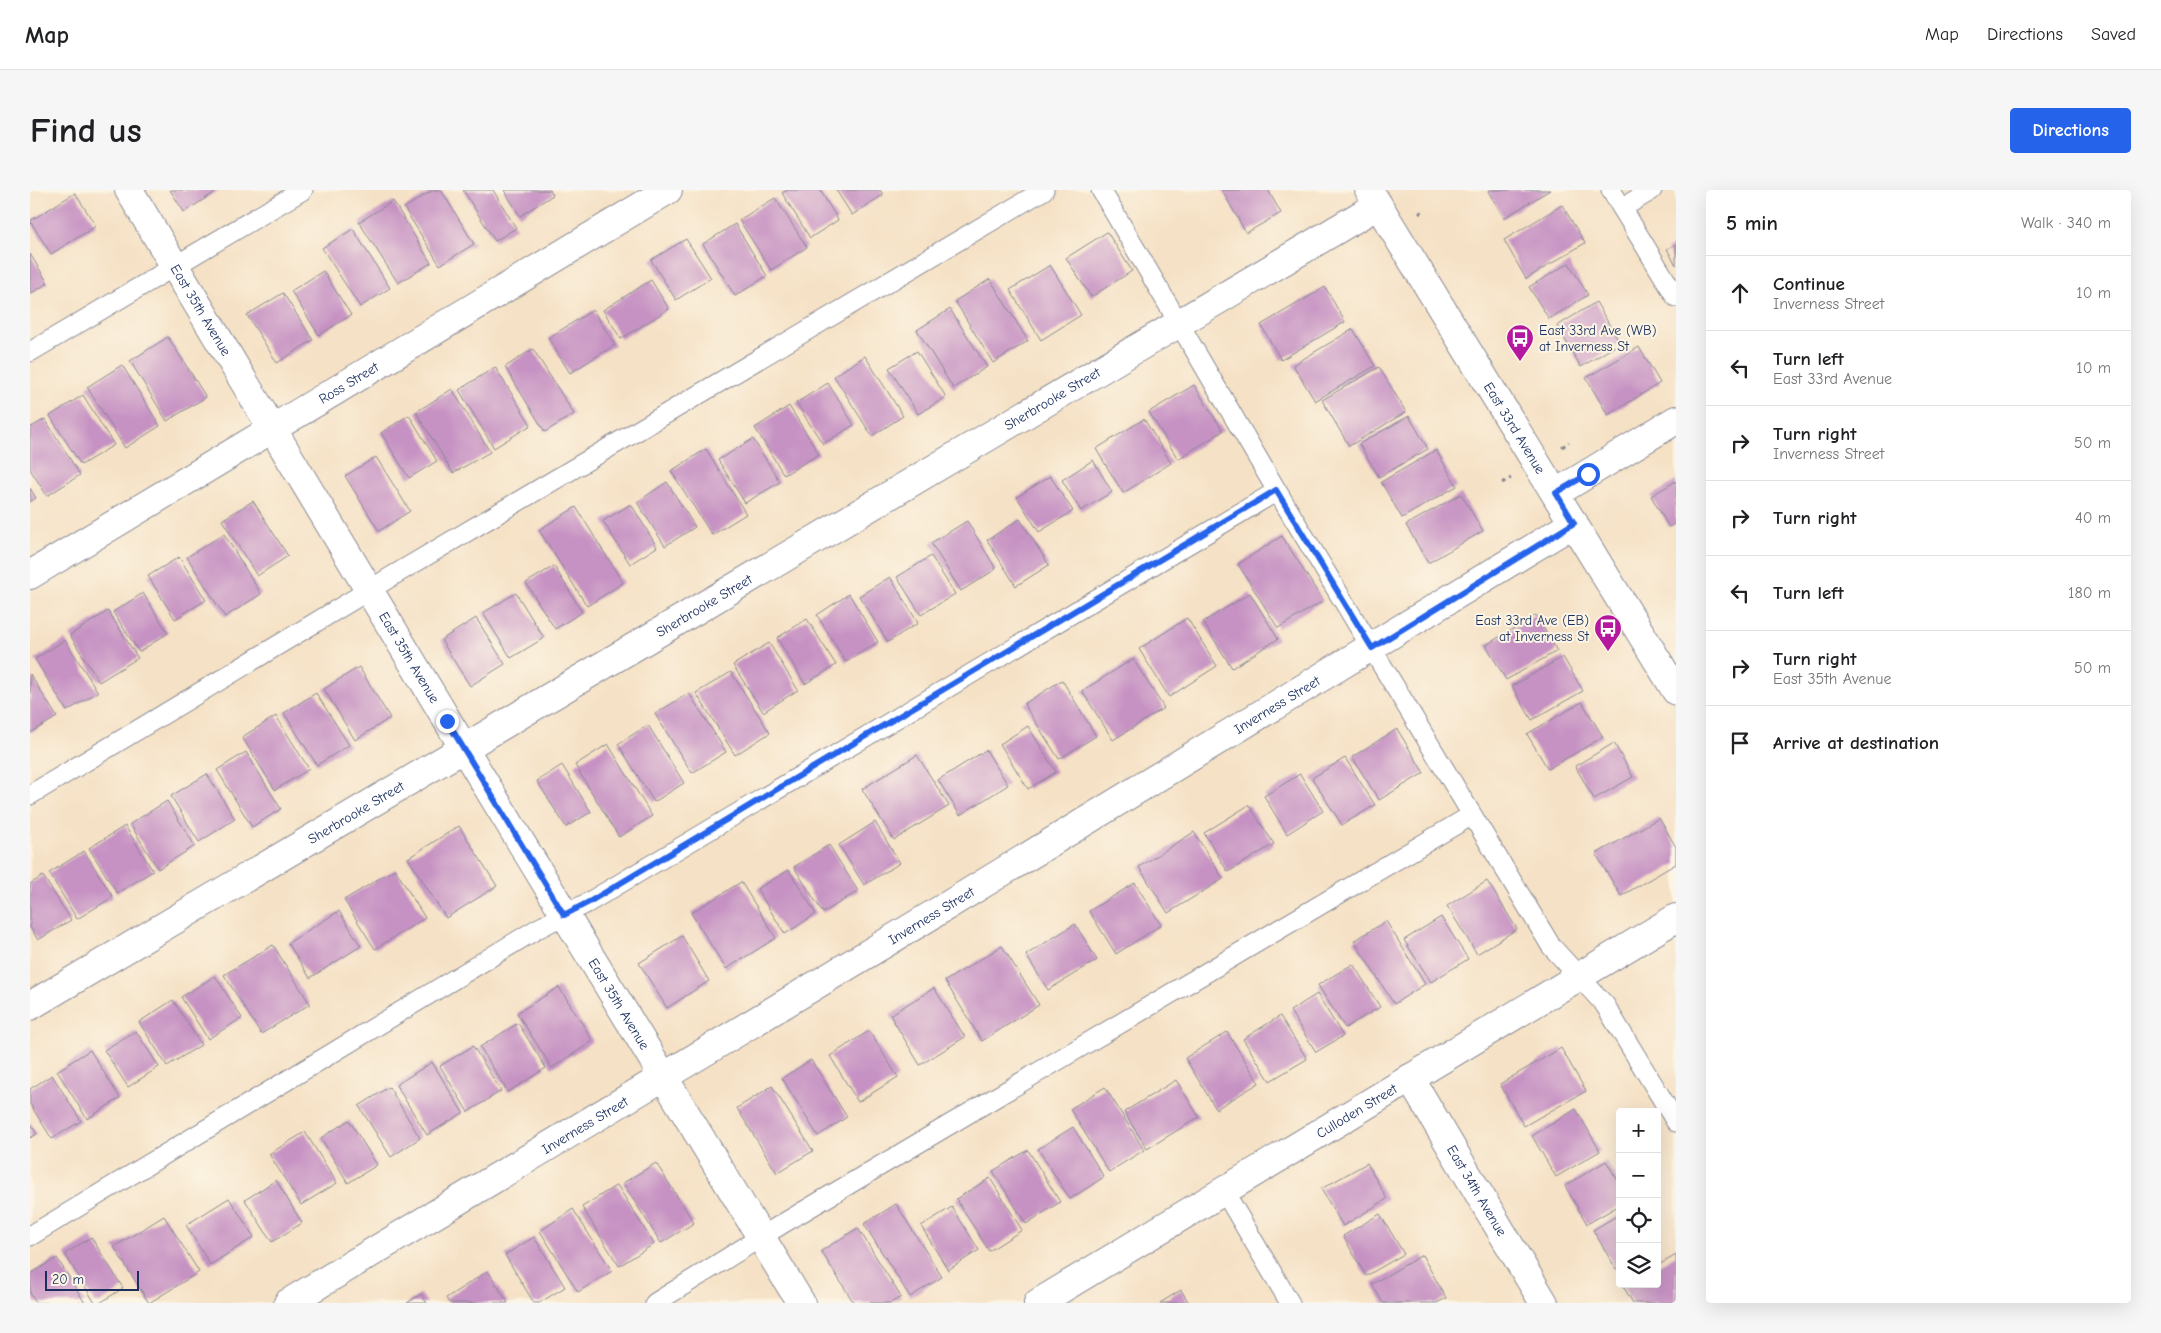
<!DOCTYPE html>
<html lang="en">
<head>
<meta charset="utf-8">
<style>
	:root { --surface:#fff; --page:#f6f6f6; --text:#202124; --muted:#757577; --line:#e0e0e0; --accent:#2563eb }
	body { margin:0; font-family:"Comic Neue",sans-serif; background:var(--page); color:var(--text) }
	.controls { position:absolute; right:15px; bottom:15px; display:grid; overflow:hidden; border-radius:5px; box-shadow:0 5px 20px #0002 }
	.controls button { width:45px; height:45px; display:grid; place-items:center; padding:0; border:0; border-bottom:1px solid var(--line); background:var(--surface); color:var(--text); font:25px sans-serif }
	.scale { position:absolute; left:15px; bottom:12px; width:94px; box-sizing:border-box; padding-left:5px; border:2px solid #1b2f5e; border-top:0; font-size:14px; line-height:18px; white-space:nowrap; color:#1b2f5e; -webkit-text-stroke:4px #fcf5e5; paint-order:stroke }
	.stop { position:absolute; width:15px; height:15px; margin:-11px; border:4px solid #2563eb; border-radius:50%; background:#fff }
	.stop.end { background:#2563eb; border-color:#fff; box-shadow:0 1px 5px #0008 }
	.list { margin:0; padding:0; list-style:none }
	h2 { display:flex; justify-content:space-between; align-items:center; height:65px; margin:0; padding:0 20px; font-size:21px }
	h2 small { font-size:16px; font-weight:400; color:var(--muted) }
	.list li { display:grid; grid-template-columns:32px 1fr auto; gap:15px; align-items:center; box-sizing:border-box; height:75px; padding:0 20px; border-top:1px solid var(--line) }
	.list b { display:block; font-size:19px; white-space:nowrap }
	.list p { margin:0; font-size:16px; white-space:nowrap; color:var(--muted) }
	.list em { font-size:16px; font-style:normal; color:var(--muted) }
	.icon { flex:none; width:28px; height:28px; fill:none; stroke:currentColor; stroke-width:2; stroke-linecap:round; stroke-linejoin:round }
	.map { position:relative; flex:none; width:1646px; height:1113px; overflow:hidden; border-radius:5px }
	header { display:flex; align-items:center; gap:30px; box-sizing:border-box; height:70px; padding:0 25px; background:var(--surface); border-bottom:1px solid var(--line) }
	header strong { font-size:24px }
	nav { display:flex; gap:28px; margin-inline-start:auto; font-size:18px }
	.intro { display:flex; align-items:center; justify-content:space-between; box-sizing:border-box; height:120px; padding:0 30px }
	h1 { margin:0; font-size:35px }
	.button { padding:12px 22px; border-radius:5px; background:var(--accent); color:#fff; font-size:18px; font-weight:700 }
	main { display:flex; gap:30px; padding:0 30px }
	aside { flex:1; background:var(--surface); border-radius:5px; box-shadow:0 5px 20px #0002 }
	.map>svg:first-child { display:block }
</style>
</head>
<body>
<header>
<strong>Map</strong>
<nav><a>Map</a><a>Directions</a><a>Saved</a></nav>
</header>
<div class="intro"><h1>Find us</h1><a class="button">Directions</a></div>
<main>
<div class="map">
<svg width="1646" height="1113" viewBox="0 0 1646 1113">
	<rect width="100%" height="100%" fill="#fcf5e5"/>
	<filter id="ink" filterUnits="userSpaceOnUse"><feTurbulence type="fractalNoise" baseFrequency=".02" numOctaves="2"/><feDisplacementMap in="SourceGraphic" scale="10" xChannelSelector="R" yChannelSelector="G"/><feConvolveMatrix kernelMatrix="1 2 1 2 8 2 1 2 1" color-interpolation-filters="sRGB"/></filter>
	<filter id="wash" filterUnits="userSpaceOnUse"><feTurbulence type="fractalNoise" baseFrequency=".0096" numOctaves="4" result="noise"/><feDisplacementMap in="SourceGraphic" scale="20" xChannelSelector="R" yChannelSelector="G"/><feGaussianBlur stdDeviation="1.12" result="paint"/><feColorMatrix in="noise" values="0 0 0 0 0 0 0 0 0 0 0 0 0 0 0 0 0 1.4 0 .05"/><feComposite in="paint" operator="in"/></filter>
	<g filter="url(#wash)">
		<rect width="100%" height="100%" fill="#f5e1c5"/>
		<g id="blocks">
			<g fill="#c692c3">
				<path d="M140,0h49l-35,22z"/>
				<path d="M403,0h8l33,54 -34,21 -36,-57z"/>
				<path d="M433,0h30l23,38 -21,13z"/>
				<path d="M474,0h46l3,5 -33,21z"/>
				<path d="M758,0h32l18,30 -28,18 -28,-45z"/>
				<path d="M806,0h44l3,5 -31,20z"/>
				<path d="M1192,0h46l13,23 -35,20z"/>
				<path d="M1460,0h60l-46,28 -16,-27z"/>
				<path d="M45,3l21,33 -45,28 -21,-33z"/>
				<path d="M745,8l32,49 -36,23 -32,-50z"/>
				<path d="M363,11l38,62 -33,20 -39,-61z"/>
				<path d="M1532,15l23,38 -59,36 -22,-39z"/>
				<path d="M705,34l32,52 -32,20 -32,-52z"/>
				<path d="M323,39l37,59 -30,19 -38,-59z"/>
				<path d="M1077,42l25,39 -41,26 -25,-39z"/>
				<path d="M656,49l25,39 -35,22 -25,-40z"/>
				<path d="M1646,54v21l-9,-16z"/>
				<path d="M0,64l18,29 -18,11z"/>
				<path d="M1539,73l19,32 -39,24 -20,-32z"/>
				<path d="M1020,75l31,50 -40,25 -31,-50z"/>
				<path d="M293,81l28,44 -32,20 -28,-44z"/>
				<path d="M960,89l38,62 -35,22 -38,-62z"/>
				<path d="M621,90l18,29 -48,30 -18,-29z"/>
				<path d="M1295,97l20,35 -64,38 -20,-35z"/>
				<path d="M253,103l30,47 -36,23 -30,-48z"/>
				<path d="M1566,112l24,41 -39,24 -24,-41z"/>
				<path d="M920,119l37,58 -34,21 -36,-58z"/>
				<path d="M563,120l22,35 -45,28 -22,-35z"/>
				<path d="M1323,139l22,37 -60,35 -22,-36z"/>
				<path d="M138,147l38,60 -39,24 -37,-60z"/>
				<path d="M1609,157l21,36 -52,32 -22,-37z"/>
				<path d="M503,159l41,65 -29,18 -40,-65z"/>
				<path d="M887,161l29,46 -28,17 -29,-46z"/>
				<path d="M835,166l38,60 -31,20 -38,-60z"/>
				<path d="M92,175l38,61 -35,22 -38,-61z"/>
				<path d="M465,177l36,58 -37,23 -35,-58z"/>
				<path d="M1349,177l27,45 -57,34 -27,-46z"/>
				<path d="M798,193l26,42 -31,19 -27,-41z"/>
				<path d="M1164,195l29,46 -45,28 -29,-47z"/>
				<path d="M422,199l38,63 -37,21 -37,-61z"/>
				<path d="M53,205l31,50 -33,20 -31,-49z"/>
				<path d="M759,216l30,48 -35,21 -29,-47z"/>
				<path d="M379,225l28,46 -28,17 -28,-45z"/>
				<path d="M1379,226l19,33 -49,28 -20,-33z"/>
				<path d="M15,229l35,56 -33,21 -17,-27v-41z"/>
				<path d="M1114,229l27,44 -48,30 -27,-44z"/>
				<path d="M723,249l27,43 -35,21 -27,-43z"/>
				<path d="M676,259l40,65 -34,21 -41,-64z"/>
				<path d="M1406,260l21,36 -55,32 -21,-36z"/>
				<path d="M346,267l34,54 -31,20 -34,-55z"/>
				<path d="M1063,270l19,32 -31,19 -19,-31z"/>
				<path d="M1020,286l23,35 -34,21 -22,-35z"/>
				<path d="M1646,291v42l-7,4 -18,-31z"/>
				<path d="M637,292l28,45 -30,19 -28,-44z"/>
				<path d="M0,298l6,10 -6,4z"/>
				<path d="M1431,304l22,37 -55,32 -22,-38z"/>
				<path d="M223,311l35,55 -31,20 -35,-56z"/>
				<path d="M601,314l26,43 -27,17 -27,-43z"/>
				<path d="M546,317l47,76 -36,23 -48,-76z"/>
				<path d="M990,329l29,46 -33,21 -29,-46z"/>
				<path d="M937,331l29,48 -35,22 -30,-48z"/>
				<path d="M194,344l37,60 -36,23 -38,-60z"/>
				<path d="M1252,346l41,65 -45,27 -40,-64z"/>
				<path d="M901,366l24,38 -34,21 -24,-38z"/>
				<path d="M149,367l27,43 -31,19 -27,-43z"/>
				<path d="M524,376l28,46 -27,17 -29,-46z"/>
				<path d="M860,387l28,46 -30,19 -29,-46z"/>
				<path d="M113,403l25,40 -29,19 -26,-40z"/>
				<path d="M486,403l28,45 -33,20 -28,-45z"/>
				<path d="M1220,403l28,46 -46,29 -29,-46z"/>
				<path d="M819,404l29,48 -32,20 -29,-47z"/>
				<path d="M78,421l30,47 -39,24 -29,-47z"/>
				<path d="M1506,425l21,36 -51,29 -20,-35z"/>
				<path d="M446,428l29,46 -35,22 -29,-46z"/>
				<path d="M1157,428l30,48 -48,31 -30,-48z"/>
				<path d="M777,429l29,46 -31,19 -28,-46z"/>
				<path d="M35,450l33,52 -31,19 -32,-52z"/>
				<path d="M739,453l29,47 -35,22 -30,-47z"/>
				<path d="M1533,467l20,34 -51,29 -20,-34z"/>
				<path d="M1103,469l31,49 -51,32 -31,-49z"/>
				<path d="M329,477l31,51 -35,22 -31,-51z"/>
				<path d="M701,482l39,61 -35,22 -39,-62z"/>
				<path d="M0,484l27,43 -27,16z"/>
				<path d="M1032,490l34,56 -37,23 -35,-55z"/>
				<path d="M286,503l33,52 -32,20 -33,-52z"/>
				<path d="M659,503l37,59 -34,21 -37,-59z"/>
				<path d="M1552,512l21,35 -55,32 -21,-35z"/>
				<path d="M246,526l33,53 -34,21 -33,-53z"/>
				<path d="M618,535l36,58 -30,19 -36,-58z"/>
				<path d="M998,536l28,46 -28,17 -28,-45z"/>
				<path d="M1367,539l27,44 -45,27 -27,-43z"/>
				<path d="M1584,553l19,34 -39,22 -19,-33z"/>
				<path d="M578,554l44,72 -33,21 -44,-72z"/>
				<path d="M956,560l22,35 -48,30 -22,-35z"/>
				<path d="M216,562l35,57 -29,18 -35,-57z"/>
				<path d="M887,565l32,51 -55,34 -32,-51z"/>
				<path d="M1315,568l30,47 -33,20 -30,-47z"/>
				<path d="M532,575l29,47 -25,15 -29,-46z"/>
				<path d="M177,584l28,45 -36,23 -28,-46z"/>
				<path d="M1270,584l23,37 -36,23 -23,-38z"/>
				<path d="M137,611l28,45 -37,23 -28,-45z"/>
				<path d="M1219,615l25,39 -46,28 -24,-39z"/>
				<path d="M1629,628l17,29v17l-55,32 -25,-42z"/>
				<path d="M845,632l25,41 -36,22 -25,-40z"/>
				<path d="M95,636l28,45 -36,22 -28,-45z"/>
				<path d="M429,636l38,60 -51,32 -38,-60z"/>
				<path d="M1164,642l29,47 -55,34 -29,-46z"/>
				<path d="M799,655l29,46 -35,22 -29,-46z"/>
				<path d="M54,661l29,46 -36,22 -28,-46z"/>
				<path d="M365,679l30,49 -50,31 -31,-49z"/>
				<path d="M759,680l27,44 -31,20 -28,-45z"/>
				<path d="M13,686l28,44 -33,20 -8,-13v-43z"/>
				<path d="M1457,691l30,48 -40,25 -30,-48z"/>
				<path d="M711,692l35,56 -50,31 -35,-56z"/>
				<path d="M1105,693l26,42 -45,29 -27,-43z"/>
				<path d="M309,721l22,35 -51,32 -22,-35z"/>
				<path d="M1411,727l27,42 -37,23 -27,-42z"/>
				<path d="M1356,731l39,63 -31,20 -40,-63z"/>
				<path d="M1045,734l22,36 -49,30 -22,-35z"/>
				<path d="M652,746l27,45 -42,27 -28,-45z"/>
				<path d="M243,755l37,59 -49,30 -37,-59z"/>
				<path d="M972,756l37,59 -57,36 -37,-60z"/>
				<path d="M1323,774l27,43 -35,21 -27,-43z"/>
				<path d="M185,786l27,42 -34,21 -27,-42z"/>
				<path d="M529,797l34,54 -41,27 -35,-55z"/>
				<path d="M904,798l31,49 -45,28 -30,-50z"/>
				<path d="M1287,804l26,42 -27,16 -26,-41z"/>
				<path d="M143,810l28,45 -34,21 -28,-44z"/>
				<path d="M1250,826l27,43 -37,22 -27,-42z"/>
				<path d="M488,833l28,45 -38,24 -28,-45z"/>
				<path d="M106,841l23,36 -31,20 -24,-37z"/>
				<path d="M839,841l29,46 -40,25 -28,-46z"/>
				<path d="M1197,842l32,51 -43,26 -31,-51z"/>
				<path d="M443,856l28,45 -33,21 -28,-46z"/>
				<path d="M1531,858l25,43 -62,35 -24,-42z"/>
				<path d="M60,860l30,48 -33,21 -30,-48z"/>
				<path d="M781,870l36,57 -29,19 -36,-58z"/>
				<path d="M402,872l31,51 -36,22 -31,-50z"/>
				<path d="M22,885l29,46 -29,18 -22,-35v-15z"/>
				<path d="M1146,890l23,37 -52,32 -23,-37z"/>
				<path d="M742,896l41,65 -36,22 -40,-65z"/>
				<path d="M359,897l31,51 -29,19 -32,-51z"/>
				<path d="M1075,897l39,63 -35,22 -39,-63z"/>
				<path d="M1546,919l24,42 -44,26 -24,-41z"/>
				<path d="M319,930l28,45 -29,18 -27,-45z"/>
				<path d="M0,932l7,12 -7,4z"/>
				<path d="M1043,937l31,50 -34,22 -32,-50z"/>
				<path d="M275,942l32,51 -36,22 -32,-51z"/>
				<path d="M998,960l32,52 -34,22 -33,-53z"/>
				<path d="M1576,971l14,23v21l-33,19 -22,-38z"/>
				<path d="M626,973l38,60 -33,20 -38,-60z"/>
				<path d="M1337,973l20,36 -44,27 -22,-37z"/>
				<path d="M960,988l32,52 -33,21 -33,-52z"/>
				<path d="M246,990l26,43 -30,19 -27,-42z"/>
				<path d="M587,995l37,59 -35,22 -37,-59z"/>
				<path d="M199,1008l25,39 -44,28 -24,-40z"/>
				<path d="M866,1014l46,73 -32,20 -46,-73z"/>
				<path d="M922,1017l27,43 -31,20 -27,-44z"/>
				<path d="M543,1019l39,62 -34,21 -38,-61z"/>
				<path d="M1350,1024l24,40 -38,22 -23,-40z"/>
				<path d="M1590,1024v53l-4,2 -23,-39z"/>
				<path d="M134,1026l35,56 -50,31 -35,-56z"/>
				<path d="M828,1038l43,69 -11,6h-36l-33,-52z"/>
				<path d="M61,1047l32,51 -23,15h-5l-30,-49z"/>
				<path d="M504,1047l31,50 -26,16h-5l-29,-48z"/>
				<path d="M1392,1065l24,43 -9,5h-54l-11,-19z"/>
				<path d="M1646,1065v48h-43l-10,-17 3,-2h31v-18z"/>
				<path d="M27,1068l28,45h-49l-6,-10v-19z"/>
				<path d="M458,1081l20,32h-59l-3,-5z"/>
				<path d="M1151,1100l8,13h-29z"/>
				<path d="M391,1104l6,9h-20z"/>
			</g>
		</g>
	</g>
	<g filter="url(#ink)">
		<use href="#blocks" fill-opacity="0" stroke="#888892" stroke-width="1"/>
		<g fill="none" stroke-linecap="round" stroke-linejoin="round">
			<g stroke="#888892" stroke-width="21">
				<g id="service">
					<path d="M1071,0l176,301 274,455 54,59 71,117"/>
					<path d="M1581,0l65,107"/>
					<path d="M1592,18l30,-18"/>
					<path d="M0,162l273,-162"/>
					<path d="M0,605l364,-220 650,-385"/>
					<path d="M1194,1001l66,112"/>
					<path d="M0,1046l507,-307 52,-27 688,-411"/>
					<path d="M625,1113l127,-79 690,-409"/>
				</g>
			</g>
			<g stroke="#888892" stroke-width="30">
				<g id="minor">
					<path id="s1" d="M99,0l351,585 321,528"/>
					<path d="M1526,303l120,-73"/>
					<path id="s2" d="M0,385l638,-385"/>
					<path id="s3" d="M0,816l1348,-801"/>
					<path id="s4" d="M1380,888l134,225"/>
					<path id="s5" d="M258,1113c431,-257 858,-518 1286,-780"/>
					<path id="s6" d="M1008,1113l638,-385"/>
				</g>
			</g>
			<g stroke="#888892" stroke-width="30">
				<g id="tertiary">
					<path id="s7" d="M1339,0l307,501"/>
				</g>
			</g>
			<g stroke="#888892" stroke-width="3" stroke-dasharray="4 4" stroke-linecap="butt">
				<path d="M1389,24l6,-5"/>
				<path d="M1532,257l7,-5"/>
				<path d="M1472,293l9,-5"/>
			</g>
			<use href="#service" stroke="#fff" stroke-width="19"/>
			<use href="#minor" stroke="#fff" stroke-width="28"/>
			<use href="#tertiary" stroke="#fff" stroke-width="28"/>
		</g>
	</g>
	<g fill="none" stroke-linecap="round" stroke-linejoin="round" filter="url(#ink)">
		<path stroke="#2563eb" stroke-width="6" d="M417,531l117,194 25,-13 687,-412 96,158 202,-125 -18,-30 32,-19"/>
	</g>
	<defs>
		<g id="bus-pin" transform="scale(1.4375)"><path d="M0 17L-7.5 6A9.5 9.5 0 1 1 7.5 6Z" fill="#b5179e" stroke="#fcf5e5"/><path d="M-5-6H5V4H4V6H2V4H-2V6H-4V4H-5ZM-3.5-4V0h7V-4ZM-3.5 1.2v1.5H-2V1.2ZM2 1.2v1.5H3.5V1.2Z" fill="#fff"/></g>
	</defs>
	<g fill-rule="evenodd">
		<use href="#bus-pin" x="1490" y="148"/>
		<use href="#bus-pin" x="1578" y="438"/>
	</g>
	<g text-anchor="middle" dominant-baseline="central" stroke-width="4" stroke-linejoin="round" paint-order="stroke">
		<g font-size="14" fill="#1b2f5e" stroke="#fcf5e5">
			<text stroke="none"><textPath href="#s1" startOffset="140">East 35th Avenue</textPath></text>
			<text stroke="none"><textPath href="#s2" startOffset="372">Ross Street</textPath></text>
			<text stroke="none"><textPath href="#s3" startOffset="1189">Sherbrooke Street</textPath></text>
			<text stroke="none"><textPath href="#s7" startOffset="279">East 33rd Avenue</textPath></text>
			<text stroke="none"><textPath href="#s3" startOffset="784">Sherbrooke Street</textPath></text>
			<text stroke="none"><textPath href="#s1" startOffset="545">East 35th Avenue</textPath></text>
			<text stroke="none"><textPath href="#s5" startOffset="1156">Inverness Street</textPath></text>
			<text stroke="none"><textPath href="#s3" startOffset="379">Sherbrooke Street</textPath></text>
			<text stroke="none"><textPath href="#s5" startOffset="751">Inverness Street</textPath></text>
			<text stroke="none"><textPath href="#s1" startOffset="950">East 35th Avenue</textPath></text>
			<text stroke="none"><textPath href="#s6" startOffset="372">Culloden Street</textPath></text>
			<text stroke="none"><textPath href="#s5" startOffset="346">Inverness Street</textPath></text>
			<text stroke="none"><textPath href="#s4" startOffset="131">East 34th Avenue</textPath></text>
		</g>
		<g font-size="14" fill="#1b2f5e" stroke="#fcf5e5" text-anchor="start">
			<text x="1509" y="140">East 33rd Ave (WB)<tspan x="1509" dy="16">at Inverness St</tspan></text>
			<text x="1559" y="430" text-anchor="end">East 33rd Ave (EB)<tspan x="1559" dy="16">at Inverness St</tspan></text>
		</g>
	</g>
</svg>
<div class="controls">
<button>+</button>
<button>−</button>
<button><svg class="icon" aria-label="locate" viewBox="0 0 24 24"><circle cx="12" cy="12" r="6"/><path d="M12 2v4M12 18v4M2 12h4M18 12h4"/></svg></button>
<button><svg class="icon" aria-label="layers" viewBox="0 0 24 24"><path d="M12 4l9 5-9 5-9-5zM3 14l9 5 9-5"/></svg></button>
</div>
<div class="scale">20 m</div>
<div class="stop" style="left:1558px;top:284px"></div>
<div class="stop end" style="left:417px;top:531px"></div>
</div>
<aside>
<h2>5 min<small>Walk · 340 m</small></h2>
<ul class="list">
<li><svg class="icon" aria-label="ahead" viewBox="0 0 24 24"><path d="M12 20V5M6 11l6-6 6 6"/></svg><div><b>Continue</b><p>Inverness Street</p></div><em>10 m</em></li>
<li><svg class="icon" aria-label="left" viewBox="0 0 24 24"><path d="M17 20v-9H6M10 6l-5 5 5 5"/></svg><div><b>Turn left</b><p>East 33rd Avenue</p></div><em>10 m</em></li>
<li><svg class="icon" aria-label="right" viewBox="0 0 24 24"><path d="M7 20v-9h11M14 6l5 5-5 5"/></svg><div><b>Turn right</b><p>Inverness Street</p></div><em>50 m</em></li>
<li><svg class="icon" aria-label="right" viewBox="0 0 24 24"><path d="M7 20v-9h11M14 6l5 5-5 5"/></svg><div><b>Turn right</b></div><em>40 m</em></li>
<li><svg class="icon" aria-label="left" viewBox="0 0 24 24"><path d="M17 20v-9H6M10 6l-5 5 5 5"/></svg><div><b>Turn left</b></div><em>180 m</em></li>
<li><svg class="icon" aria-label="right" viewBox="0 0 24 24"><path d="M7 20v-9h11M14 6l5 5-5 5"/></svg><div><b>Turn right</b><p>East 35th Avenue</p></div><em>50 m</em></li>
<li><svg class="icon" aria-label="arrive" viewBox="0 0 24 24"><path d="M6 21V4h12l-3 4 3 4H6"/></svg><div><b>Arrive at destination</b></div></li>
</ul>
</aside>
</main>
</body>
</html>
